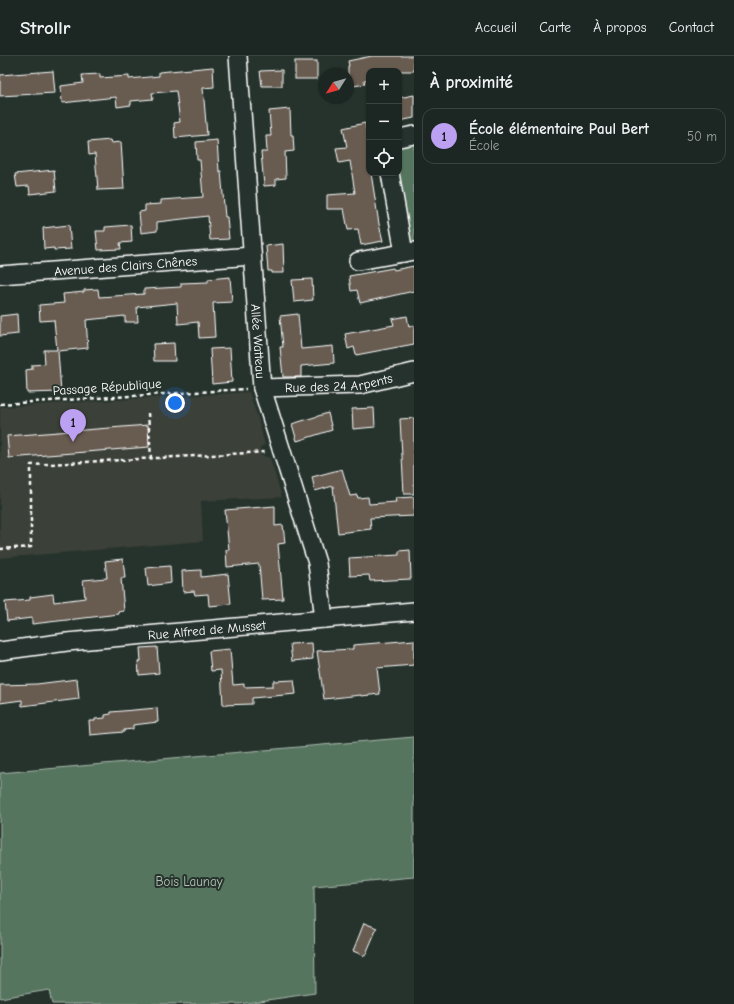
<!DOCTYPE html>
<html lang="fr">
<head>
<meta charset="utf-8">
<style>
	:root { --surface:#1c2622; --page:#252e2a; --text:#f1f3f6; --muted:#a0a5a5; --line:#3a4340; --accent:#bca0f2 }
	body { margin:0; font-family:"Comic Neue",sans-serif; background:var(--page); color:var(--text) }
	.controls { position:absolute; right:12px; top:12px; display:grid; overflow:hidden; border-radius:8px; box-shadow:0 1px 3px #0004 }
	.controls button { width:36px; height:36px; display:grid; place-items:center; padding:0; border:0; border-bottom:1px solid var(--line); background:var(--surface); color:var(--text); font:20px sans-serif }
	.compass { position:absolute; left:318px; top:12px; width:36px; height:36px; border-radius:50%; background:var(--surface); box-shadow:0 1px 3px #0004; rotate:233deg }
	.you { position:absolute; left:175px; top:347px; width:14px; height:14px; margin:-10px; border:3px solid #fff; border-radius:50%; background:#1a73e8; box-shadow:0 0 0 6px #1a73e833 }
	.badge { display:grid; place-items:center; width:26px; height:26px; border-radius:50%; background:var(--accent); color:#111; font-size:13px; font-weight:700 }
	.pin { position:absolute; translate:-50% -33px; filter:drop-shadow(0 1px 2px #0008) }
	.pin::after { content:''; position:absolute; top:21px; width:14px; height:12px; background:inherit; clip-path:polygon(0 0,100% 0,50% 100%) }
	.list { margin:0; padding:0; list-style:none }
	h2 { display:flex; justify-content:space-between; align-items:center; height:52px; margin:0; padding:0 16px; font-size:17px }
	h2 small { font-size:13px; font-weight:400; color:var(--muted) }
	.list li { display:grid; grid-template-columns:26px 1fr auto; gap:12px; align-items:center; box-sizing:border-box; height:56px; margin:0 8px 8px; padding:0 8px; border:1px solid var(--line); border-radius:12px }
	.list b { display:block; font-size:15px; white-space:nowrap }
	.list p { margin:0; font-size:13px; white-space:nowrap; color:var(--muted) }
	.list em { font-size:13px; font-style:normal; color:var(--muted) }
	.icon { flex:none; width:22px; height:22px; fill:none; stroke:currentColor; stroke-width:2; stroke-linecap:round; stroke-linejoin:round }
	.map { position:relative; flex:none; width:414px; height:948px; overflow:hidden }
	header { display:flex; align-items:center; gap:24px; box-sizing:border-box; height:56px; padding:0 20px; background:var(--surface); border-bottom:1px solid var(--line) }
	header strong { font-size:19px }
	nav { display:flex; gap:22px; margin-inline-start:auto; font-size:14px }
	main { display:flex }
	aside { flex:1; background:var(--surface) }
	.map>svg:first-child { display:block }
</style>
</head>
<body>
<header>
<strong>Strollr</strong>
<nav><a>Accueil</a><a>Carte</a><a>À propos</a><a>Contact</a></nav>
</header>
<main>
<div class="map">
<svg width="414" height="948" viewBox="0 0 414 948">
	<rect width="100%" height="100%" fill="#26332d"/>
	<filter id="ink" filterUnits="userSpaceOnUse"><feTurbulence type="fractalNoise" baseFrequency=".025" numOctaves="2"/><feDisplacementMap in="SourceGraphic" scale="8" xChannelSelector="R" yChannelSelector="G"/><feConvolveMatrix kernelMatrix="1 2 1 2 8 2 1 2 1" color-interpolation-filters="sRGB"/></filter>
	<g filter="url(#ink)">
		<path fill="#3a3f38" d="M249,336l8,23 8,30 -5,2 1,8 9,3 12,39 -81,4 2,40 -203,17v-151z"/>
		<g fill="#56755e" stroke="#aabaae">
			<path d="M414,79v116l-10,2 -14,-80h9v-35z"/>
			<path d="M414,681v140l-100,9 1,107 -75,11h-188l-3,-14 -49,8v-225z"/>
		</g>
		<g fill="#675c51" stroke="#fff">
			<path d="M372,0h42v15h-45v9h-5l1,4 -17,3v-21h1l-1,-5z"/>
			<rect x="295" y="5" width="22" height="18"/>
			<path d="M213,11l1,20 -11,1 4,47 -32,3 -1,-15 6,-1 -4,-31 -24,2 1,6 -22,2v4l-14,2 -1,-10 -54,6 -1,-17 22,-3 -1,-8 18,-1v4l29,-2v3l30,-3v-4z"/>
			<path d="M282,14v16h-20l-2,-15z"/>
			<path d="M53,15l2,22 -55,3v-21z"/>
			<path d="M414,39v23l-15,3v-23z"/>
			<path d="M290,53l1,26h2l1,16 -9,1 1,26 -10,1v6l-12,1 -3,-34h6l-1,-16h5l-2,-25z"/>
			<path d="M365,67l4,22v28h2l8,51 4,17 -22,4 -3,-16 -10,1 -4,-21h-17v-14l28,-2 -5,-32 -11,2 -3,-15 11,-1 -4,-19z"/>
			<path d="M110,84l1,3 10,-1 3,47 -26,1 -3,-36 -6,1 -1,-13z"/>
			<path d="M217,84l2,31h2l4,46h2l2,22 -19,1 -2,-24 -51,6v9l-16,2 -2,-21 6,-1v-6l16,-1v-4l42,-3 -3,-37h-3l-1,-18z"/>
			<path d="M54,114l2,21 -26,3 -1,-8 -12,1 -2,-13z"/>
			<path d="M69,169l2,24 -17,1v-2l-10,1 -1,-21z"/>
			<path d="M131,169l1,17 -12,1 1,6 -23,1 -2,-19h9v-4z"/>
			<path d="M283,188l1,29h-12v-2h-4l-2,-25z"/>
			<path d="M414,210v25l-54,12 -3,-13 -6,1 -2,-15 44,-8 1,2z"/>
			<path d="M230,221l2,25 -19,1 2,34 -16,1 -1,-16 -20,2 -1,-21 -40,4 1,15h-13v-6l-39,4 2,28 -30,3 3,41 -34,1 -1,-23 6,-1v-4l13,-1 -1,-14h13l-3,-30 -14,1 -1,-16 25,-2 -1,-9 21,-2v-2l14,-1 1,8 45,-3v-5l37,-2v-4l27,-1v-3z"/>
			<path d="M312,223l1,21 -19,2 -2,-22z"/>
			<path d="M17,258l1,20 -18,2v-20z"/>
			<path d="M298,258l3,35 32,-3 1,17 -33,3v11h-18l-3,-30h3l-3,-31z"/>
			<path d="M407,260l2,11 5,-2v19l-58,11 -2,-8 -6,2 -3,-15 49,-9 -2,-6z"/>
			<path d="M174,287l1,18h-21l-1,-17z"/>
			<path d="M230,292l2,34 -20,2 -2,-35z"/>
			<path d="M374,352l1,19 -22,2 -1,-20z"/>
			<path d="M328,357l4,17 -35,11 -5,-17z"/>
			<path d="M414,362v76h-10l-4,-75z"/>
			<path d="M148,369l1,22 -140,11 -2,-22z"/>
			<path d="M342,413l8,27 7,-1 1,3 10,-1 1,7 27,-2 -1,-4 19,-1v19l-44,2 1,11 -33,4 -5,-47 -18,5 -3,-14z"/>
			<path d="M275,450v20l8,-1 2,18 -7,1 5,55 -21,1 -3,-36 -32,3 -1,-17h3l-4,-40z"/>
			<path d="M410,494l1,29 -41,2 -1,-6 -19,1 -1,-18 50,-3v-4z"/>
			<path d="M123,503l2,19h-4l3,33 -6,1 1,2 -87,10v-6l-25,3 -2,-19 25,-2v-3l23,-3 1,8 31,-4 -2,-18 24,-2 -2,-17z"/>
			<path d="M170,510l1,17 -23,3 -2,-18z"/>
			<path d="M201,514v7l27,-3 3,30 -22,2 -1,-12 -13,1 -1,-4 -11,1 -1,-21z"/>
			<path d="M414,584v25l-37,3 3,26 -19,2v-1l-37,4 -7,-48 36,-2v-4z"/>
			<path d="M312,587l1,16 -21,2 -2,-17z"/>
			<path d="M157,591l2,26 -20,2 -1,-14h3l-1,-13z"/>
			<path d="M230,593l3,36 11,-1v3l29,-1v-5l21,-1 2,14 -44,4v6l-29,1 -2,-35 -10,1 -2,-20z"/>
			<path d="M77,623l2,20 -57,7v-6l-22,3v-18l37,-1z"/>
			<path d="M157,652l1,14 -25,3v4l-9,1v2l-34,3 -1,-14h6v-2l10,-1v-3l6,-1v-2z"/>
			<path d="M364,867l13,5 -12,28 -12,-5z"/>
		</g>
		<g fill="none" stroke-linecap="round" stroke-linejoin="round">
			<g stroke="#fff" stroke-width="20">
				<g id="street">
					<path id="s1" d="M238,0l24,332 55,175 7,56"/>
					<path d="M399,82l15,-3"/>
					<path d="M390,117l14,80"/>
					<path d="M358,205l56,-10"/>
					<path id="s2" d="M0,219l252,-19"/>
					<path id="s3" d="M262,332l98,-3 54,-13"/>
					<path id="s4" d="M0,595l67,-9 347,-31"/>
				</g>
			</g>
			<g stroke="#fff" stroke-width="2.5" stroke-dasharray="4 3" stroke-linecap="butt">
				<path d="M0,348l246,-15"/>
				<path d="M148,357l3,45"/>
				<path d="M0,493l31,-2v-82l235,-13"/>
			</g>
			<use href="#street" stroke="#26332d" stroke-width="17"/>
		</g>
	</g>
	<g text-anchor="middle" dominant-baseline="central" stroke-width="4" stroke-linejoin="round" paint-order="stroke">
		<g font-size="13" fill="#fff" stroke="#26332d">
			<text stroke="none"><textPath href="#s2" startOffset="126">Avenue des Clairs Chênes</textPath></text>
			<text stroke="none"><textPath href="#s1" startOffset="286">Allée Watteau</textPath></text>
			<text stroke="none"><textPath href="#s3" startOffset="77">Rue des 24 Arpents</textPath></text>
			<text transform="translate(107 331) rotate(-4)">Passage République</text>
			<text stroke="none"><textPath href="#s4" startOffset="208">Rue Alfred de Musset</textPath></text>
		</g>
		<g font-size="13" fill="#b3c1b7" stroke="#26332d">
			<text x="189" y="825">Bois Launay</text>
		</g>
	</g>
</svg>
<div class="controls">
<button>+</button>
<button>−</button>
<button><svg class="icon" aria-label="locate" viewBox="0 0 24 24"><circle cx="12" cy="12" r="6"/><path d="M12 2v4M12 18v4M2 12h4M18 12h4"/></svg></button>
</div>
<svg class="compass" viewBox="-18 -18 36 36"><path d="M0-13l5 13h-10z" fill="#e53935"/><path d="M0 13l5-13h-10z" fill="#a0a5a5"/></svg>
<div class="you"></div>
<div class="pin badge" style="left:73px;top:386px">1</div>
</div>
<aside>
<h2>À proximité<small></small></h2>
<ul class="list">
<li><span class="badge">1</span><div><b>École élémentaire Paul Bert</b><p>École</p></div><em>50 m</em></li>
</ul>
</aside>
</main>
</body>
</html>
